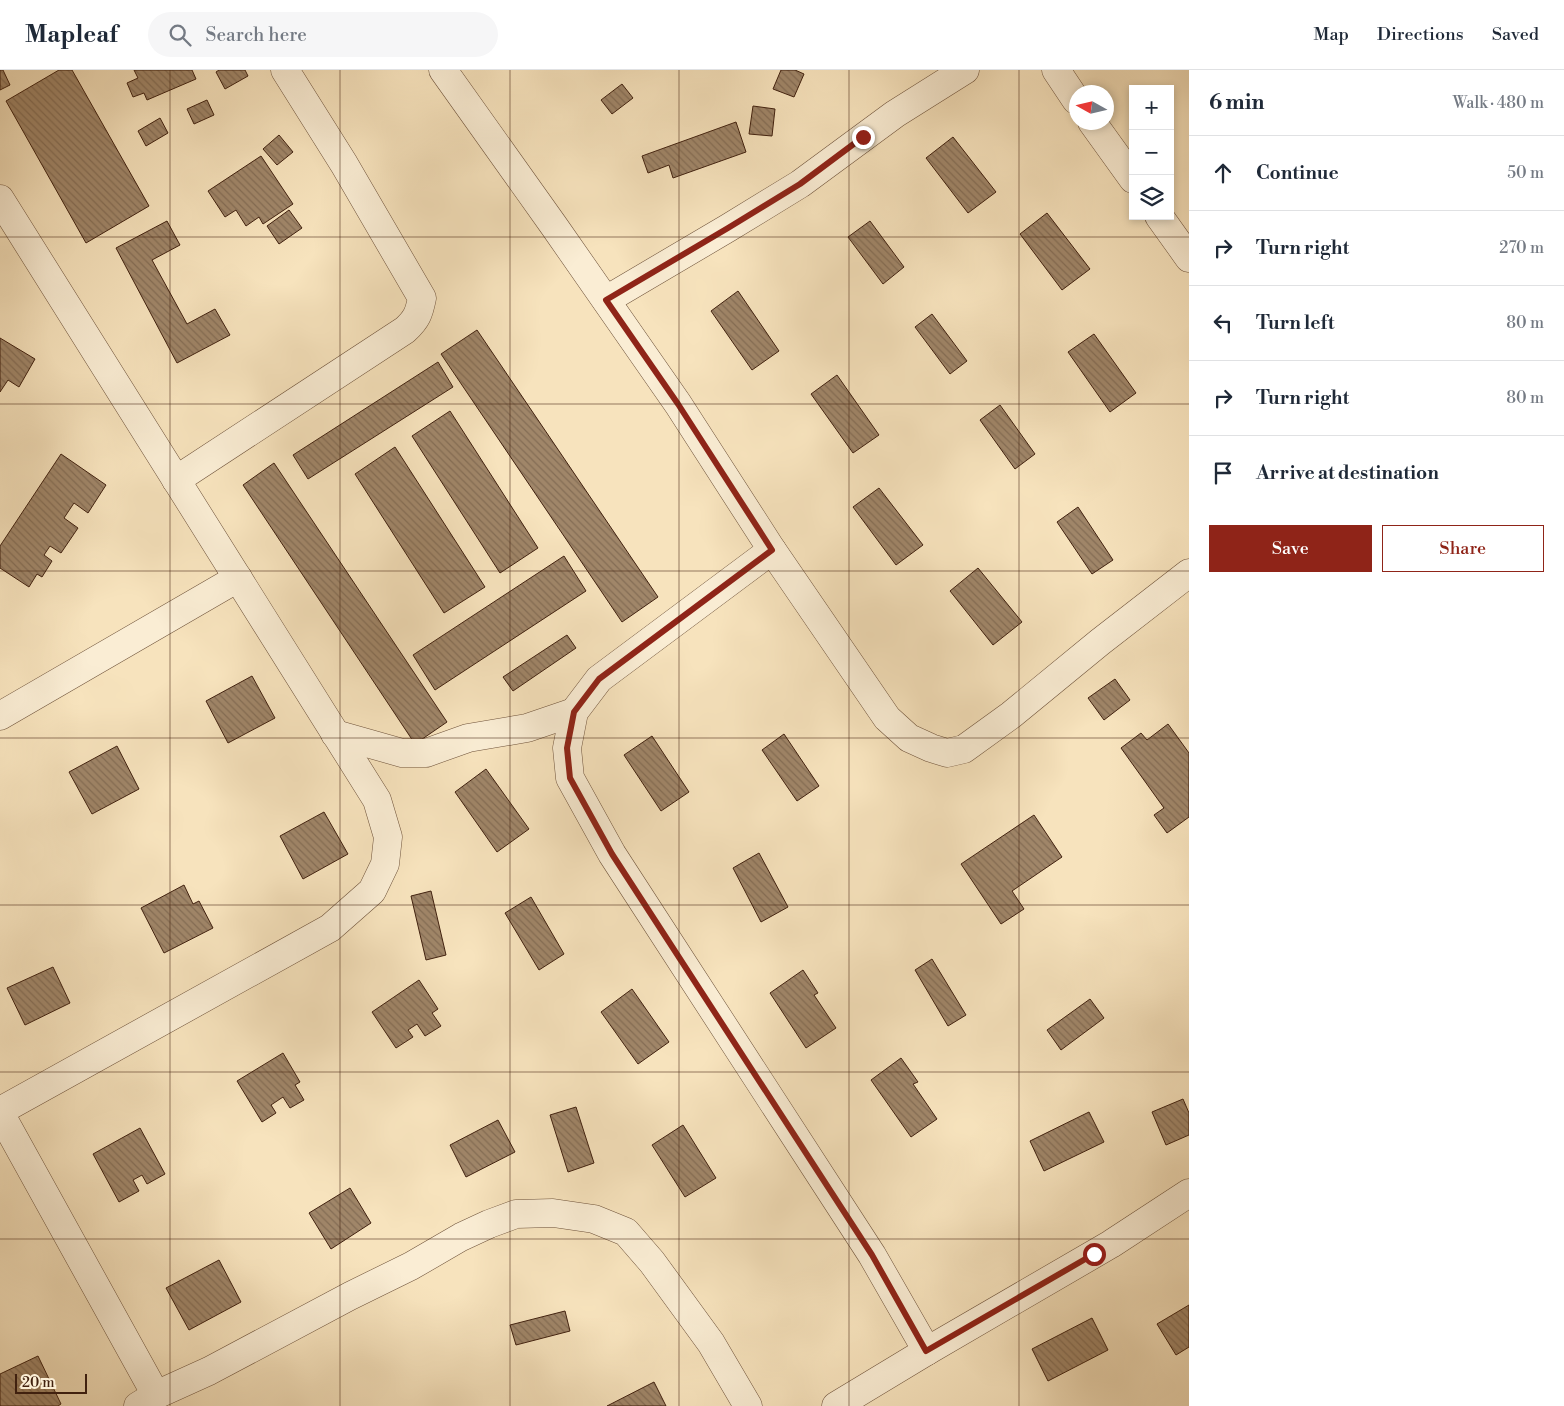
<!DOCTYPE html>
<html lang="en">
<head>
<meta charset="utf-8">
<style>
	:root { --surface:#fff; --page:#f6f6f7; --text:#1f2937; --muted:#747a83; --line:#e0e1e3; --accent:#8f2418 }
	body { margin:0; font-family:"Libre Bodoni",serif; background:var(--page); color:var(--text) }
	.controls { position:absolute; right:15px; top:15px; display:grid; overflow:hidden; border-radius:0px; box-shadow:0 2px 8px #0003 }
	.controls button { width:45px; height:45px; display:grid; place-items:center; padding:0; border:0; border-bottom:1px solid var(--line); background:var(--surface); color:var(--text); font:25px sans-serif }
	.compass { position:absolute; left:1069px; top:15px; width:45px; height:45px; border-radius:50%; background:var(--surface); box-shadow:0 2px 8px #0003; rotate:278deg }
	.scale { position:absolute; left:15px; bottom:12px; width:72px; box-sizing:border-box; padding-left:5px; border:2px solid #41210f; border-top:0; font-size:14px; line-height:18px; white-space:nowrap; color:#41210f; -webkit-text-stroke:4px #faedd4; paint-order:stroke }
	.stop { position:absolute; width:15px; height:15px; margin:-11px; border:4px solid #8f2418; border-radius:50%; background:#fff }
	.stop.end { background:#8f2418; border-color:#fff; box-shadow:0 1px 5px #0008 }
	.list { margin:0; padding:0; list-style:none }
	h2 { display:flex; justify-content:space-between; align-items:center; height:65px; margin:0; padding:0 20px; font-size:21px }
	h2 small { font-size:16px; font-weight:400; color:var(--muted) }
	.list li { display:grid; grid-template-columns:32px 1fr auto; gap:15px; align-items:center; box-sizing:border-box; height:75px; padding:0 20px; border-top:1px solid var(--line) }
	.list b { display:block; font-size:19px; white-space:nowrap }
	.list em { font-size:16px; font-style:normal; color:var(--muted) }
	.actions { display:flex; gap:10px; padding:15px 20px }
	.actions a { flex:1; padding:11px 0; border:1px solid var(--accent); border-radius:0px; text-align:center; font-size:18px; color:var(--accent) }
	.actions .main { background:var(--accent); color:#fff }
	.icon { flex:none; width:28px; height:28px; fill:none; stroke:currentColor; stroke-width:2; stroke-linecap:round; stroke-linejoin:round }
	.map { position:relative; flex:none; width:1189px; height:1336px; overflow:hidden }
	header { display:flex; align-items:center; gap:30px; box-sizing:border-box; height:70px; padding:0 25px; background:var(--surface); border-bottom:1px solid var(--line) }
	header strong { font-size:24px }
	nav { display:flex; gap:28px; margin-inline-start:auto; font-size:18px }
	.search { width:350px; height:45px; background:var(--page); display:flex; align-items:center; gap:12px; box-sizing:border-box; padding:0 18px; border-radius:28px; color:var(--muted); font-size:19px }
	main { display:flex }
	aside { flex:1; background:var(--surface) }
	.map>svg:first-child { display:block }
</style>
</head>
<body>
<header>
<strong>Mapleaf</strong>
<div class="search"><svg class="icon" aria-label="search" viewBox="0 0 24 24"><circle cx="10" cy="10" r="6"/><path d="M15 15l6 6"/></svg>Search here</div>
<nav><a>Map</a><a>Directions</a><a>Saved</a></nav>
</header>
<main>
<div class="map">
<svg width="1189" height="1336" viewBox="0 0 1189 1336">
	<defs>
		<pattern id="building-back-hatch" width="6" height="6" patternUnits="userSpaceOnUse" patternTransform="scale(1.25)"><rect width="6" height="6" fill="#a08669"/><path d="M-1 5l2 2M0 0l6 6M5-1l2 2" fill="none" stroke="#846d55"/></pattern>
	</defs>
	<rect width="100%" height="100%" fill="#f7e3bd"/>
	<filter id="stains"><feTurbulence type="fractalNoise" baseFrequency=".004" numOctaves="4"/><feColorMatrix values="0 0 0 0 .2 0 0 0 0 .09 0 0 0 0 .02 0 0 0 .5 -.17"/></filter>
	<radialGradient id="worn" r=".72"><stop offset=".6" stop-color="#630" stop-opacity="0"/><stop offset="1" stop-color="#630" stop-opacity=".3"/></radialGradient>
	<g fill="url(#building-back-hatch)" stroke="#41210f">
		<path d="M0,0h3l7,15 -10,5z"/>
		<path d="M59,0h13l77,136 -63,37 -80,-142z"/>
		<path d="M134,0h58l4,9 -49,21 -3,-7 -11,4 -6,-14 11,-5z"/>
		<path d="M219,0h26l3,6 -23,13 -9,-17z"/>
		<path d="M781,0h14l9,4 -10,23 -21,-8z"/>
		<path d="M622,14l11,14 -21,16 -11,-14z"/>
		<path d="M207,30l7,15 -20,9 -7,-15z"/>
		<path d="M753,36l22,3 -3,27 -23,-2z"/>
		<path d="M160,48l8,15 -22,13 -8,-15z"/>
		<path d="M736,52l10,30 -73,26 -4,-13 -21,8 -6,-17z"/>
		<path d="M279,65l14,17 -16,13 -14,-16z"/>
		<path d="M953,67l43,55 -28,21 -42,-55z"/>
		<path d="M261,86l32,48 -30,20 -4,-7 -13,9 -10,-16 -11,7 -17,-26z"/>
		<path d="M289,140l13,18 -23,16 -12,-18z"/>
		<path d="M1047,143l43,56 -28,21 -42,-56z"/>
		<path d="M167,151l13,24 -28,15 35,64 28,-15 15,26 -53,28 -61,-115z"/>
		<path d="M870,151l34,46 -21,17 -35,-47z"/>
		<path d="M738,221l41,60 -27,19 -41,-59z"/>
		<path d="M932,244l35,47 -17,13 -35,-47z"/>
		<path d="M477,260l181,267 -36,25 -181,-268z"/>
		<path d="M1094,264l42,59 -26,19 -42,-60z"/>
		<path d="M0,268l35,21 -16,28 -11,-7 -8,12z"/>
		<path d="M438,292l15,25 -145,92 -15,-24z"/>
		<path d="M837,305l42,60 -26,18 -42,-59z"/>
		<path d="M1000,335l35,49 -20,15 -35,-49z"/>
		<path d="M450,341l88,137 -38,25 -88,-137z"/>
		<path d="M395,377l90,140 -41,26 -89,-139z"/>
		<path d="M61,384l45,31 -18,28 -14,-10 -10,15 14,10 -17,25 -11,-7 -6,9 8,6 -10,16 -5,-3 -8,13 -29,-19v-22z"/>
		<path d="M274,393l173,259 -32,22 -172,-259z"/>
		<path d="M879,418l44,57 -27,20 -43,-58z"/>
		<path d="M1078,437l35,53 -21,14 -35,-52z"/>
		<path d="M564,486l22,35 -151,99 -22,-35z"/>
		<path d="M978,498l44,54 -29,23 -43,-54z"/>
		<path d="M567,565l9,13 -63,43 -10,-14z"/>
		<path d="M252,606l23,42 -47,25 -22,-42z"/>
		<path d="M1115,609l15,21 -26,20 -16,-22z"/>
		<path d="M1168,654l21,29v64l-22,16 -13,-18 10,-7 -43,-60 20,-15 6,7z"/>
		<path d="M784,664l35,52 -22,15 -35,-51z"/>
		<path d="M652,666l37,56 -28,19 -37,-56z"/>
		<path d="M117,676l22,43 -47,25 -23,-42z"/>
		<path d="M486,699l43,60 -32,23 -42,-60z"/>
		<path d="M324,742l24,42 -45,25 -23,-43z"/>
		<path d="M1034,745l28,42 -50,34 12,18 -23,15 -40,-60z"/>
		<path d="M759,783l29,54 -27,15 -28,-54z"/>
		<path d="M184,815l9,19 6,-3 14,27 -49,25 -23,-45z"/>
		<path d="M431,821l15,64 -20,5 -15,-64z"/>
		<path d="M531,827l33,57 -25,16 -34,-57z"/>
		<path d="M932,889l34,56 -18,11 -33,-56z"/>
		<path d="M53,897l17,36 -45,22 -18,-37z"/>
		<path d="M803,900l15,23 -4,2 22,33 -30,20 -36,-55z"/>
		<path d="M419,910l19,29 -6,4 9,13 -16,10 -8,-12 -9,6 5,7 -17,11 -24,-36z"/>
		<path d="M632,919l37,53 -31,22 -37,-52z"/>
		<path d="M1090,929l14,19 -43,32 -14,-20z"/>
		<path d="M283,983l17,29 -5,3 9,15 -14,8 -7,-11 -12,8 5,8 -14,9 -25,-41z"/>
		<path d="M901,988l17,24 -5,2 24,35 -26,18 -40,-57z"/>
		<path d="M1183,1029l6,14v22l-23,10 -14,-33z"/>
		<path d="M576,1037l18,56 -26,9 -18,-57z"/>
		<path d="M1089,1042l15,30 -60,29 -14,-30z"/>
		<path d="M498,1050l17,32 -49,25 -16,-32z"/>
		<path d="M683,1055l33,53 -31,19 -33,-52z"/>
		<path d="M140,1058l25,46 -18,10 -5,-9 -9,5 6,11 -20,11 -26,-48z"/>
		<path d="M350,1118l21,35 -40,26 -22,-36z"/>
		<path d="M219,1190l22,42 -52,28 -23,-42z"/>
		<path d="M1189,1235v42l-13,8 -19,-31z"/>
		<path d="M565,1241l5,20 -54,14 -6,-20z"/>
		<path d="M1092,1248l16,32 -60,31 -16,-32z"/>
		<path d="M38,1286l23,48 -3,2h-58v-32z"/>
		<path d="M654,1312l12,24h-59z"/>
	</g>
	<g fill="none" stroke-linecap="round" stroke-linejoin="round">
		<g stroke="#6e523a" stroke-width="29">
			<g id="minor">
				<path d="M443,0l111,156 124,178 94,146 -173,129 -25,33 -7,36 3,30 42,76 260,401 55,96"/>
				<path d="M1056,0l20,30"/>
				<path d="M1092,52l41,57"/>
				<path d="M0,129l377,601 11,37 -3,27 -13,27 -42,37 -330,183"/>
				<path d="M1159,146l30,42"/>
				<path d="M606,230l122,-72 72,-44 95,-70 70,-44"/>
				<path d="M176,410l229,-150c12,-11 14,-17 17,-32l-78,-134 -59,-94"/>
				<path d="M772,480l115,168 22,20 22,10 16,5 17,-4 47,-34 89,-73 89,-69"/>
				<path d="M0,646l238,-138"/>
				<path d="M335,664l67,19h24l42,-15 59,-10 47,-16"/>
				<path d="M0,1043l156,282"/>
				<path d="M138,1336l18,-11 53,-24 141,-75 61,-30 50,-29 28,-13 27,-10 37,-1 41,6 32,13 26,30 59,81 37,63"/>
				<path d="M836,1336l91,-55 184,-107 78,-51"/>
			</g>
		</g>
		<use href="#minor" stroke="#faedd4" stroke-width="28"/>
	</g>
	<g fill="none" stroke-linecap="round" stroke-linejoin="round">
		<path stroke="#8f2418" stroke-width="6" d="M863,67l-63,47 -72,44 -122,72 72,104 94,146 -173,129 -25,33 -7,36 3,30 42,76 260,401 54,96 168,-97"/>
	</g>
	<path fill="none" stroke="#41210f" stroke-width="1" stroke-opacity="0.55" d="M170,0v1336M340,0v1336M510,0v1336M679,0v1336M849,0v1336M1019,0v1336M0,167h1189M0,334h1189M0,501h1189M0,668h1189M0,835h1189M0,1002h1189M0,1169h1189"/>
	<rect width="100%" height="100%" filter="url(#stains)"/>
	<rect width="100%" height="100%" fill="url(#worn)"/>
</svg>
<div class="controls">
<button>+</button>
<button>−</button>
<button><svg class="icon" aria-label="layers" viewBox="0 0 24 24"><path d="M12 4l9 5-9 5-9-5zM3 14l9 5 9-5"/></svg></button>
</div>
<svg class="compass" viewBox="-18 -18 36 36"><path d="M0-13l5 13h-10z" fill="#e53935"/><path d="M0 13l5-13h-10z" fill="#747a83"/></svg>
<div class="scale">20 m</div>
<div class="stop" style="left:1094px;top:1184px"></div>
<div class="stop end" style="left:863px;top:67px"></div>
</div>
<aside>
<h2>6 min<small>Walk · 480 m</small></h2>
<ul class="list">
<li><svg class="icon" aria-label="ahead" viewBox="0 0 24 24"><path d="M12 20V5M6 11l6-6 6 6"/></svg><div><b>Continue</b></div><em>50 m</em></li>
<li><svg class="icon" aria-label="right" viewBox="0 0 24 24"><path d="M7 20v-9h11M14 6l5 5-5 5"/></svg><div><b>Turn right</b></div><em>270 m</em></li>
<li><svg class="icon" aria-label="left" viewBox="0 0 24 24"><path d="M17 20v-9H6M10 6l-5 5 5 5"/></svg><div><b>Turn left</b></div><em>80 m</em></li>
<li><svg class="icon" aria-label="right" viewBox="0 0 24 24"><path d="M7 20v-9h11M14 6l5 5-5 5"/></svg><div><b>Turn right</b></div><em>80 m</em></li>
<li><svg class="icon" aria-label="arrive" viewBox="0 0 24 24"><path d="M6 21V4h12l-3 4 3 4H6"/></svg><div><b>Arrive at destination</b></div></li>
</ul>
<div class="actions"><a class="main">Save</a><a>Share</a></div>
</aside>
</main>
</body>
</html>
